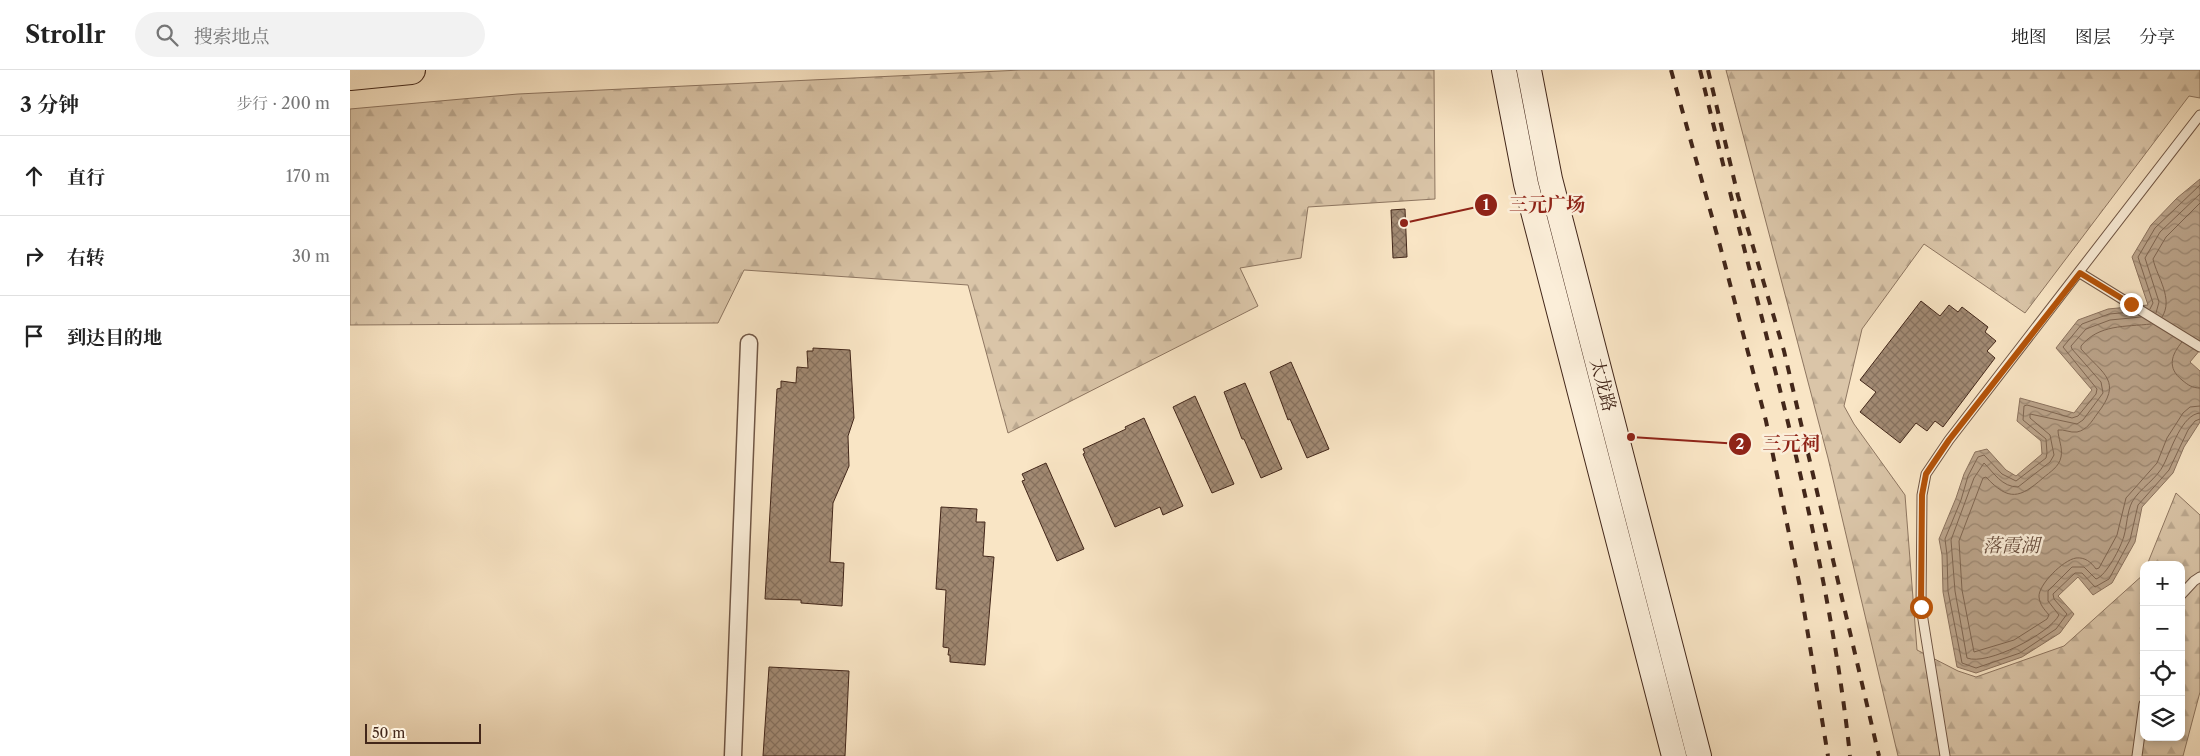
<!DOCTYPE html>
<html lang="zh">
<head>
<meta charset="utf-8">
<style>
	:root { --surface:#fff; --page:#f2f2f2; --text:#222; --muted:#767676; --line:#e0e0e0 }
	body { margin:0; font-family:"Libre Caslon Text","Noto Serif SC",serif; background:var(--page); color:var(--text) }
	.controls { position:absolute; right:15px; bottom:15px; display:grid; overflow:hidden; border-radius:10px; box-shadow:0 2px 8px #0003 }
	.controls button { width:45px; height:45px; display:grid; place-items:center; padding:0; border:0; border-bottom:1px solid var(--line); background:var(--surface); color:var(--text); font:25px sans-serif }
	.scale { position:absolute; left:15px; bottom:12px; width:116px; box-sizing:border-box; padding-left:5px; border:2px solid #43271a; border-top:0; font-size:14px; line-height:18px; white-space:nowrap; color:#43271a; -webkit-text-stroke:4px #fbeed9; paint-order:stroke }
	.stop { position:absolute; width:15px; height:15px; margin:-11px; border:4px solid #b45309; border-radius:50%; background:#fff }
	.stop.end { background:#b45309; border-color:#fff; box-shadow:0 1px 5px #0008 }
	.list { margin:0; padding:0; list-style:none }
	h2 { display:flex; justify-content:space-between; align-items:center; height:65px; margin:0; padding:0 20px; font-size:21px }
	h2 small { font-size:16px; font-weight:400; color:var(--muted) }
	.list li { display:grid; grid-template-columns:32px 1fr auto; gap:15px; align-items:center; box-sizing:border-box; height:80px; padding:0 20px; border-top:1px solid var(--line) }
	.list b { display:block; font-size:19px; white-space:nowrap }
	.list em { font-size:16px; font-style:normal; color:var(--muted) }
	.icon { flex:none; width:28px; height:28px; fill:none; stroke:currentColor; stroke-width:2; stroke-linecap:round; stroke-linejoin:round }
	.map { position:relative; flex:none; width:1850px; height:686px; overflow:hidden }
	header { display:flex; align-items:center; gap:30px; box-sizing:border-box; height:70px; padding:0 25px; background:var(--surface); border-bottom:1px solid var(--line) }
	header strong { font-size:24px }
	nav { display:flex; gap:28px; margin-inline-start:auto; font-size:18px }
	.search { width:350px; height:45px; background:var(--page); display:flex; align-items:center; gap:12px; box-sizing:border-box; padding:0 18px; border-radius:28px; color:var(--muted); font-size:19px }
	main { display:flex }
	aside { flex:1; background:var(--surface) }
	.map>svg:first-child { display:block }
</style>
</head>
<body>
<header>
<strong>Strollr</strong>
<div class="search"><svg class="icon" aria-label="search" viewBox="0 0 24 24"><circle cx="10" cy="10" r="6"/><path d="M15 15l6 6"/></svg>搜索地点</div>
<nav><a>地图</a><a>图层</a><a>分享</a></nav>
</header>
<main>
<aside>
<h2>3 分钟<small>步行 · 200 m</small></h2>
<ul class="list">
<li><svg class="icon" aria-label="ahead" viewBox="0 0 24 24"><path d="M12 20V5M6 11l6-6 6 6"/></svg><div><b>直行</b></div><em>170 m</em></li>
<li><svg class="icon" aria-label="right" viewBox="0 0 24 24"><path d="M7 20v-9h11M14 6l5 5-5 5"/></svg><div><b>右转</b></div><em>30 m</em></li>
<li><svg class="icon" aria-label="arrive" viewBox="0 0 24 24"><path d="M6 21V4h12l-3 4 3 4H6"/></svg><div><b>到达目的地</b></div></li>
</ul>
</aside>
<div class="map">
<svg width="1850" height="686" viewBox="0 0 1850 686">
	<defs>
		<pattern id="forest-firs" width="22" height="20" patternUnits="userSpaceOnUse" patternTransform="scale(1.25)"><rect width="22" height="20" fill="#dac5a8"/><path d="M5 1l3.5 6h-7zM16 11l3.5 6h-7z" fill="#bca990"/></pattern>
		<pattern id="water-waves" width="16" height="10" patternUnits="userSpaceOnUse" patternTransform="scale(1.25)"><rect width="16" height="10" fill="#bba48b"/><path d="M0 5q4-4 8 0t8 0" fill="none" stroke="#9a8671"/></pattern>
		<pattern id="building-cross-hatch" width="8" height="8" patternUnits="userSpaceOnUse" patternTransform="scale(1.25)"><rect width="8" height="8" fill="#a28a73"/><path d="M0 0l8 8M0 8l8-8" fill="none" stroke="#86715e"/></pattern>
	</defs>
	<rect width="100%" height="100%" fill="#f9e5c5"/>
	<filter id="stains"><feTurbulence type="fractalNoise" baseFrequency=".004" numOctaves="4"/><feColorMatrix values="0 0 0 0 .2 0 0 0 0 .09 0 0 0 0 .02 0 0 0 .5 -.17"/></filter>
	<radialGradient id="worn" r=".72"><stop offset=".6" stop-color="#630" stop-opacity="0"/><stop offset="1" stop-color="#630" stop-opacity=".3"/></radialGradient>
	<g fill="url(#forest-firs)" stroke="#8e7661">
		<path d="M671,0h413l1,129 -127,8 -7,51 -61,10 18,38 -250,127 -40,-148 -224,-15 -26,53 -368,2v-216l168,-15z"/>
		<path d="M1376,0h474v28l-11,-2 -164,217 -101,-69 -62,85 -18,77 10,18 51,71 12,155 41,21 18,6 88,-31 80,-72v163h37v-172h-34l29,-72 24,22v177l-17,64h-285l-70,-298z"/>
	</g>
	<path fill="url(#water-waves)" stroke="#8b725e" d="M1850,109v171l-10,12 10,9v51l-16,25 -11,26 -31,34 -7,35 -23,41 -19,12 -15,-18 -20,19 16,18 -14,19 -38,24 -46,16 -19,-6 -14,-75 -1,-37 -3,-16 17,-41 8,-24 11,-22 12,-3 19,21 10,6 26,-22 -1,-13 -24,-20 3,-23 54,15 18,-23 -36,-42 22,-28 30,-11 40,-4 -16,-48 19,-32 26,-27z"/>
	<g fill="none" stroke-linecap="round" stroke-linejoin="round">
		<g stroke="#7f6652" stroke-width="1">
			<path d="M1800,239l3,-6 -15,-46 17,-29 45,-43"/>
			<path d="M1782,242l-23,2 -27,10 -19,23 34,42 -1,5 -18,22 -6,2 -45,-13 -3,1 -1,14 23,19 1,14 -1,5 -30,23 -14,-7 -18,-19 -6,2 -10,19 -7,24 -16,39 2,16 1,36 14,72 14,5 44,-15 36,-24 11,-15 -13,-15 -1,-5 22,-21h7l13,14 14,-8 21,-39 8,-35 31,-35 19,-40 7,-9 5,-2"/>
			<path d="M1806,243l3,-11 -14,-44 15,-26 40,-38"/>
			<path d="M1791,247l-31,3 -24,9 -15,17 1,3 29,33 2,11 -20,27 -6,4 -47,-10v4l20,17 4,20 -4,7 -32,25c-16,0 -24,-14 -34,-24l-10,15 -23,62 4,51 12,67c20,8 82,-24 92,-43l-11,-14v-10l24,-24h12l12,12c10,-3 25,-32 28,-43 3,-11 3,-24 8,-34 8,-14 25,-23 32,-38 7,-14 18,-50 36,-51"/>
			<path d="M1812,247c12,-18 -5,-40 -9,-58l13,-22 34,-34"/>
			<path d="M1801,254c-26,3 -52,0 -70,22v3c23,26 42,32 16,65 -5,7 -10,16 -20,18 -7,1 -13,-3 -19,-2 0,8 5,18 3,27 -2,10 -11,15 -18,21 -23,20 -34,24 -57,-1l-3,1 -24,63 3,49 12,62 40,-12 33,-21 2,-4c-5,-6 -9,-10 -10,-18 -1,-12 24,-37 37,-39 9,-1 15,4 20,11l3,-1 18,-33 9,-37 31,-35 10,-25 16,-25 7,-6 10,-1"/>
			<path d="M1832,272c-11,13 -15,26 0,38 6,5 10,8 18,8"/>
		</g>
	</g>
	<g fill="url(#building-cross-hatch)" stroke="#43271a">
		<path d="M1055,139l2,48 -14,1 -2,-48z"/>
		<path d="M1571,231l19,15 9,-11 9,7 4,-5 26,20 -3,5 11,9 -9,10 8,7 -52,69 -8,-6 -8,10 -11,-8 -16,20 -40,-31 16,-20 -16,-12z"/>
		<path d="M463,278l37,2 4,68 -6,18 1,30 -16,37 -3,59 14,1 -2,43 -41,-3v-3l-36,-1 12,-210 4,-1v-7l15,2 1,-16 11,1 -1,-17h6z"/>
		<path d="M941,292l38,87 -22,9 -17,-39 -2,1 -18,-48z"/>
		<path d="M895,313l37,86 -21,9 -17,-39h-2l-18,-47z"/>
		<path d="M845,326l39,88 -22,9 -39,-86z"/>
		<path d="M794,348l39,88 -20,9 -3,-8 -45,20 -32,-73 2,-1 -2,-4 43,-20 -1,-2z"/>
		<path d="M696,393l38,86 -27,12 -35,-80 3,-1 -3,-6z"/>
		<path d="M591,437l36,2 -1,13h9l-2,34 11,1 -9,108 -35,-3v-7h-2l1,-7 -6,-1 3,-57 -10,-1z"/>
		<path d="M419,597l80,4 -4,85h-82z"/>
	</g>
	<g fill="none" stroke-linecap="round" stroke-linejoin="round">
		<g stroke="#705645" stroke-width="11">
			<g id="service">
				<path d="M1730,203l120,74"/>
				<path d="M1831,525l13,-14 6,-4"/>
				<path d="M1595,686l-24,-149 1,-112 4,-21 23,-34 251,-325"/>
				<path d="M1787,686l7,-52"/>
			</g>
		</g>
		<g stroke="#705645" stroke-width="19">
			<path id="minor" d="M383,686l16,-413"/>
		</g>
		<g stroke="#43271a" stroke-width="26">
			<g id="secondary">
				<path d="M1154,0l22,114 148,572"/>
				<path d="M1179,0l21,109 149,577"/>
			</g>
		</g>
		<g stroke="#43271a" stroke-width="30">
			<path id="motorway" d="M0,6l61,-6"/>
		</g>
		<use href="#service" stroke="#fbeed9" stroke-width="9"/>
		<use href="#minor" stroke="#fbeed9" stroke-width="16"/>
		<use href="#secondary" stroke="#fbeed9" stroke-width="24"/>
		<use href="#motorway" stroke="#f9e5c5" stroke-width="28"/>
		<g stroke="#43271a" stroke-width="4" stroke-dasharray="9 9" stroke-linecap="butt">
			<path d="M1321,0l48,172 47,179 35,171 27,164"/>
			<path d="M1350,0l25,102"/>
			<path d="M1358,0l30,126 46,155 95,405"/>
			<path d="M1380,122c46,185 100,374 120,564"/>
		</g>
	</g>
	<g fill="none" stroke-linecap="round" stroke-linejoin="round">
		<path stroke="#b45309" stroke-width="6" d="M1571,537l1,-112 4,-21 23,-34 131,-167 51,31"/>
	</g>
	<g text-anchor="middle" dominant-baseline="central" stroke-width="5" stroke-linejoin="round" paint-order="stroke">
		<g font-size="18" fill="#43271a" stroke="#fbeed9">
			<text transform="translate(1253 315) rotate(75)">太龙路</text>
		</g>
		<g font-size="19" font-style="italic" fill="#674c3c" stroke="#fbeed9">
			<text x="1661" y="475">落霞湖</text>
		</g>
	</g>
	<path fill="none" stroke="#8f2418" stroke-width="2" d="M1054 153L1136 135M1281 367L1390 374"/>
	<g fill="#8f2418" stroke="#fbeed9" stroke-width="2">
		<circle cx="1054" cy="153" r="5"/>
		<circle cx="1281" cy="367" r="5"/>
		<circle cx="1136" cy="135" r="12"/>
		<circle cx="1390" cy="374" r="12"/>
	</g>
	<g font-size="15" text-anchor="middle" font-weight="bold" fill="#fff">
		<text x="1136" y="140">1</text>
		<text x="1390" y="379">2</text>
	</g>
	<g font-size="19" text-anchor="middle" font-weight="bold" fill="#8f2418" stroke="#fbeed9" stroke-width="5" stroke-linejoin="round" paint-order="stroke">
		<text x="1197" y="141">三元广场</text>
		<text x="1441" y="380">三元祠</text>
	</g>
	<rect width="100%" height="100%" filter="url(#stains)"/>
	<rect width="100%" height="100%" fill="url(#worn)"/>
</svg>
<div class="controls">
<button>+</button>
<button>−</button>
<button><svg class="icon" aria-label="locate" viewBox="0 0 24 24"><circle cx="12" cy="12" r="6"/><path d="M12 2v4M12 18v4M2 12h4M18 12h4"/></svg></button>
<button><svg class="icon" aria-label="layers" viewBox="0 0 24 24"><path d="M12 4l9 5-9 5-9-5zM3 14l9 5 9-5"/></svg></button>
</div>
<div class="scale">50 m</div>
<div class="stop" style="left:1571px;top:537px"></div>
<div class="stop end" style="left:1781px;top:234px"></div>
</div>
</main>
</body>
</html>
